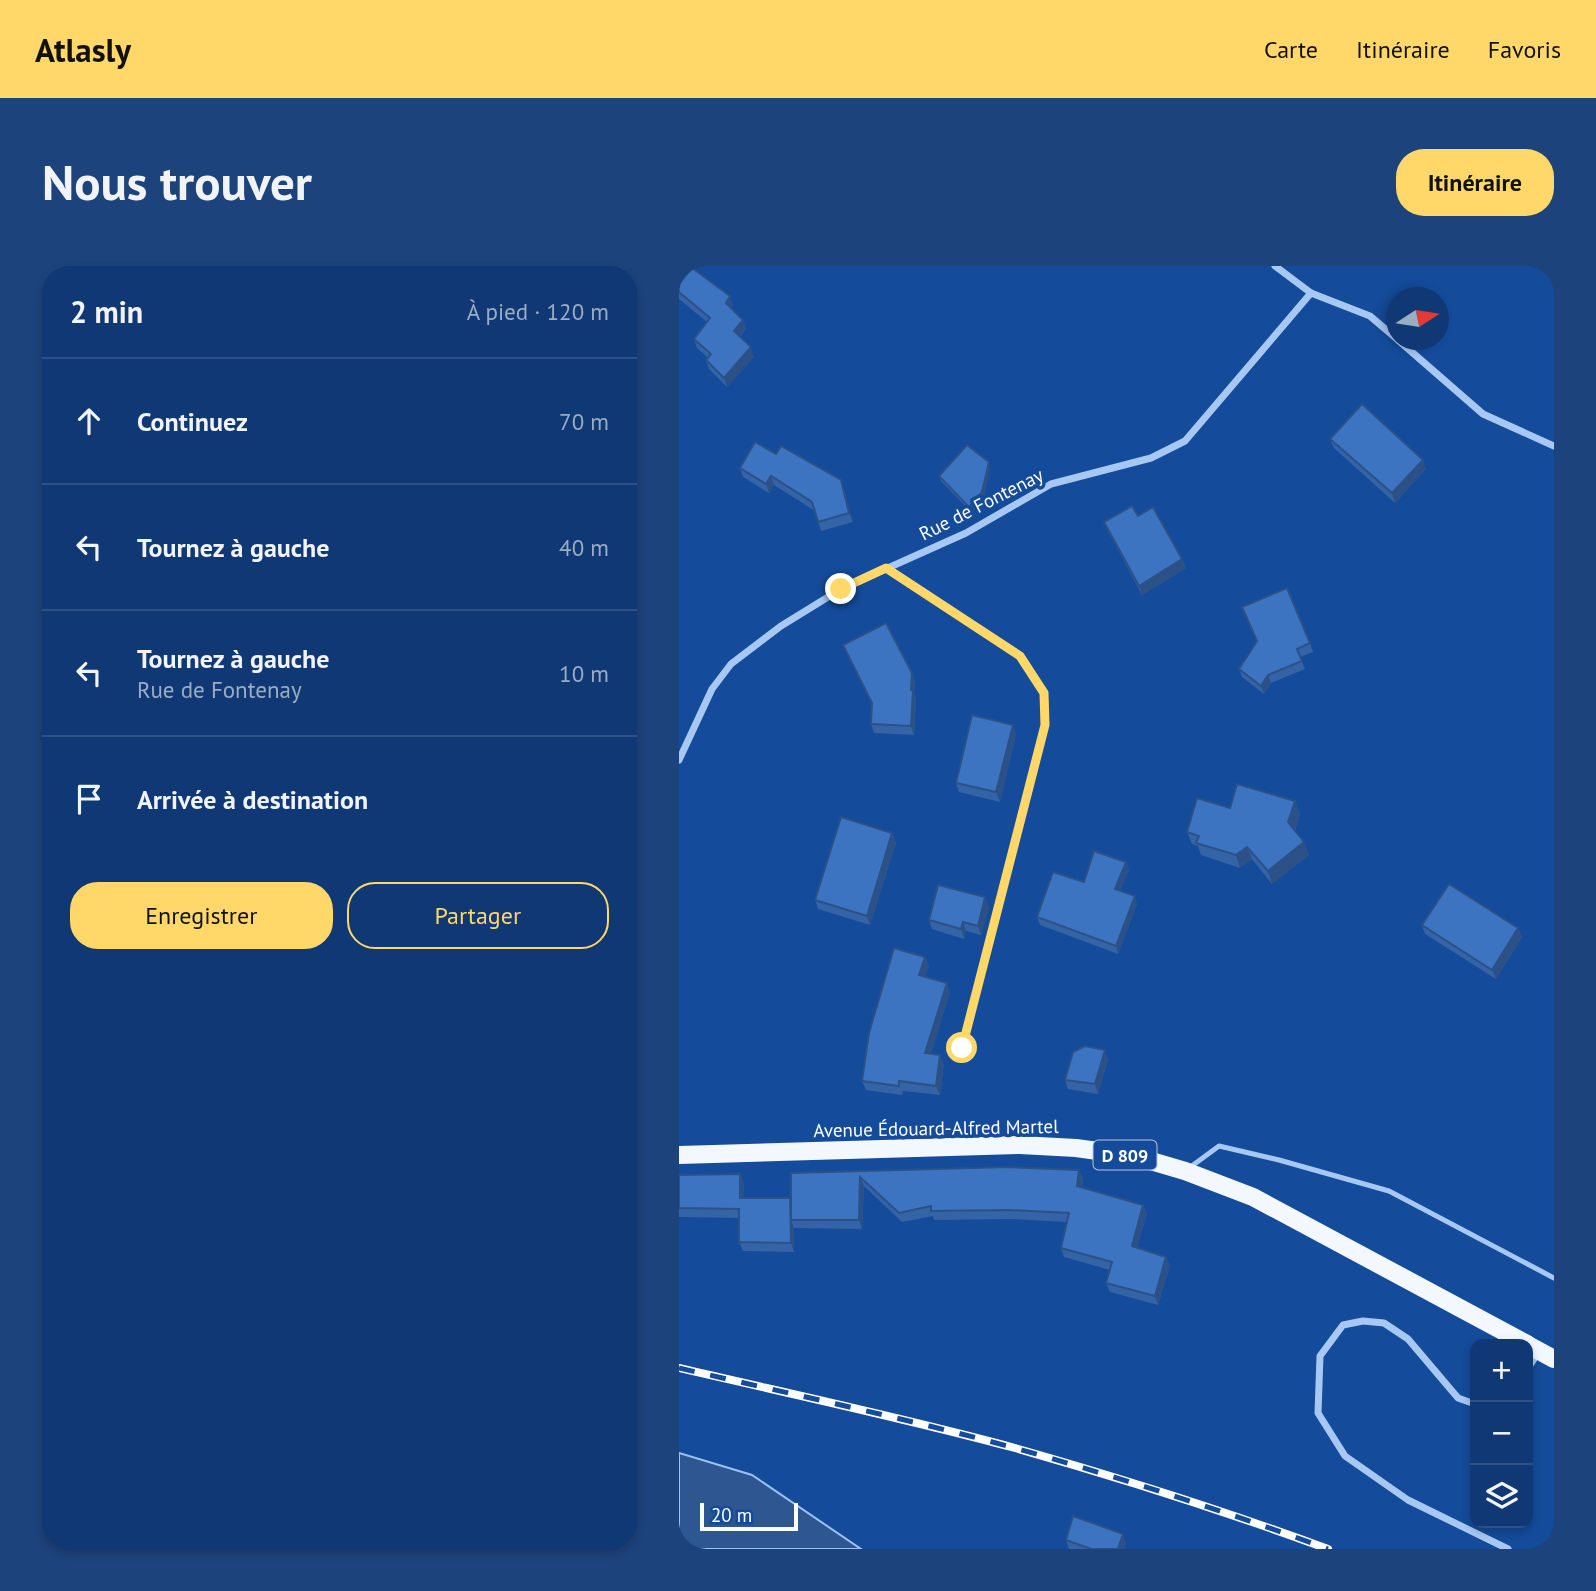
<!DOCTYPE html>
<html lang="fr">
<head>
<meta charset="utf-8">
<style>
	:root { --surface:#0f3874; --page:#1d437c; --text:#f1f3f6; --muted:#9bacc5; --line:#2f5286; --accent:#ffd869 }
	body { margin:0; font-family:"PT Sans",sans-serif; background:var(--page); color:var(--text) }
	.controls { position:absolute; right:21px; bottom:21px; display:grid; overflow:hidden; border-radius:14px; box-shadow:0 4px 10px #0003 }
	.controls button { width:63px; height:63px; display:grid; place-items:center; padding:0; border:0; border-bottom:2px solid var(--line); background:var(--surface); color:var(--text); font:35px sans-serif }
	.compass { position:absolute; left:707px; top:21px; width:63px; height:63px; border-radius:50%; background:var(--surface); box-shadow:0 4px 10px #0003; rotate:78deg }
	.scale { position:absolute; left:21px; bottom:18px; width:98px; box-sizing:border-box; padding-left:7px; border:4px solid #fff; border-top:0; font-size:19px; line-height:24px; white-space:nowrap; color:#fff; -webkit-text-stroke:5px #144b9a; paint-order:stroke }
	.stop { position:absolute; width:21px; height:21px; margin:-16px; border:5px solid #ffd869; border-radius:50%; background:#fff }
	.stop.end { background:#ffd869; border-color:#fff; box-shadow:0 2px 7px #0008 }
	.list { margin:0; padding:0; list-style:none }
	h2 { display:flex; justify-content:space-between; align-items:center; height:91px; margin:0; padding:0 28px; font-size:30px }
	h2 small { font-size:23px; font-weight:400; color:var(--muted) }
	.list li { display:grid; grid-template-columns:46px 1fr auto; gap:21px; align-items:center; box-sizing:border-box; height:126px; padding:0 28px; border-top:2px solid var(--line) }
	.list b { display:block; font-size:26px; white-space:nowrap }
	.list p { margin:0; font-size:23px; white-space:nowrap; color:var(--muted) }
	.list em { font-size:23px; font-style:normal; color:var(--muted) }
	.actions { display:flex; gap:14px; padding:21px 28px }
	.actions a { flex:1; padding:16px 0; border:2px solid var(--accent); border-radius:28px; text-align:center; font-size:24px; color:var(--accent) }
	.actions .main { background:var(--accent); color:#111 }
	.icon { flex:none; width:38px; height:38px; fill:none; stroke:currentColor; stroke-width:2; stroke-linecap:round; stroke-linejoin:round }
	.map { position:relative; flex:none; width:875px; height:1283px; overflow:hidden; border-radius:28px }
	header { display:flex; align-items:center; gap:42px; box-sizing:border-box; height:98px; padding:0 35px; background:var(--accent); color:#111 }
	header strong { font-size:33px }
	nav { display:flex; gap:38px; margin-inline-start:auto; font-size:24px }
	.intro { display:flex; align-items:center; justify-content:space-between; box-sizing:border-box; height:168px; padding:0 42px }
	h1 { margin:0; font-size:49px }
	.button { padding:18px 32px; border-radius:28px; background:var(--accent); color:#111; font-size:24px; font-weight:700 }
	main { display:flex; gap:42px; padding:0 42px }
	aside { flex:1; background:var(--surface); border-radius:28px; box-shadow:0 4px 10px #0003 }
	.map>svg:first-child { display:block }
</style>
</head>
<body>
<header>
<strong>Atlasly</strong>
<nav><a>Carte</a><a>Itinéraire</a><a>Favoris</a></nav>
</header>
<div class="intro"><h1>Nous trouver</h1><a class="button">Itinéraire</a></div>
<main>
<aside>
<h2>2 min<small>À pied · 120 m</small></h2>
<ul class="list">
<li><svg class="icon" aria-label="ahead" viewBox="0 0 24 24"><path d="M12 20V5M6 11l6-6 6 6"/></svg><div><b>Continuez</b></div><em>70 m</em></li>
<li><svg class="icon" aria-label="left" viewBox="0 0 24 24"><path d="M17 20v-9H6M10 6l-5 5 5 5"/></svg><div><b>Tournez à gauche</b></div><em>40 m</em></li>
<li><svg class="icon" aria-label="left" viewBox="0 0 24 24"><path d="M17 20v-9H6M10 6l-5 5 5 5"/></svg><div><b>Tournez à gauche</b><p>Rue de Fontenay</p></div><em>10 m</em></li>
<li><svg class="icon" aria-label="arrive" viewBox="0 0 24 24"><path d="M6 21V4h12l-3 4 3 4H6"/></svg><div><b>Arrivée à destination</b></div></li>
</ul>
<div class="actions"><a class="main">Enregistrer</a><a>Partager</a></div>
</aside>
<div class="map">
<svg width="875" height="1283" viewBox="0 0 875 1283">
	<rect width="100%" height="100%" fill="#144b9a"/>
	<path fill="#2e5690" stroke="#99c2f6" stroke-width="2" d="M0,1187l73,22 109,74h-182z"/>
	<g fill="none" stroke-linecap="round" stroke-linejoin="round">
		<g stroke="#a7c8f3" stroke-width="5">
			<path d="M207,302l134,88 24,37 1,32 -83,323"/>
			<path d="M510,902l30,-22 60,14 110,31 165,87"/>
		</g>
		<g stroke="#a7c8f3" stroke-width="7">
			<path d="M596,0l36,27 59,23 27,23"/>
			<path d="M719,74l85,74 71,32"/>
			<path d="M0,494l33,-71 19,-25 50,-38 60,-37 125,-56 85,-49 100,-26 34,-17 126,-148"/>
			<path d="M849,1102l11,-17"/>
			<path d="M796,1138l-17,-6 -50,-59 -24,-16 -21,-2 -20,4 -23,31 -2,57 27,43 63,44 100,49"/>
		</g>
		<g stroke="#f3f8ff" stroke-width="18">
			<path d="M0,889l341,-10 56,3 58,8 51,15 68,26 274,147"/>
			<path d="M849,1079l26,14"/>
		</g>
		<g stroke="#fff" stroke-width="8">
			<path id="rail" d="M0,1102c112,26 225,50 336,80 106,30 210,63 313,101"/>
		</g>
		<use href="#rail" stroke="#144b9a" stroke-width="5" stroke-dasharray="16" stroke-linecap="butt"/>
	</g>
	<g fill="#3464a6">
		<path d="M0,18l54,21 -2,3 12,12 3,9 -6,8 14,20 -27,30 -18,-18 -3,-9 2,-2 -11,-10 -3,-9 13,-17 -28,-23z"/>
		<path d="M651,173l96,30 -31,34 -61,-55z"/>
		<path d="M97,188l65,26 12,42 -32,9 -6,-20 -41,-26 -5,8 -26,-16 -3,-9z"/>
		<path d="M311,201l-6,30 -13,15 -30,-31 -2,-5z"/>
		<path d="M459,250l44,43 4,9 -44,27 -34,-64 -4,-9z"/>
		<path d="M563,341l68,36 3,9 -13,5 5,12 -34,14 -7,11 -22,-17 -3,-8 18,-27z"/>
		<path d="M164,379l69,28 3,9 -1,11 2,6 -2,36 -40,-2 -3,-9 1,-19z"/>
		<path d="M337,468l-16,68 -41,-10 -3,-9z"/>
		<path d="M616,535l5,13 -5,16 9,12 5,13 -37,29 -20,-25 -12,9 -39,-13 -3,-9 -6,-2 -5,-12 43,-24z"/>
		<path d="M213,567l4,10 -26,82 -52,-16 -3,-9z"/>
		<path d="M447,596l3,8 -9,21 17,13 -19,50 -78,-29 -3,-8 47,-35z"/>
		<path d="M310,641l-8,28 -15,-4 -2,8 -32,-10 -3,-9z"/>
		<path d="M743,659l96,3 4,9 -26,42 -71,-45z"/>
		<path d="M246,691l4,9 -4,11 22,6 3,9 -19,61 13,11 -4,31 -37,-4 -1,4 -36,-5 -4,-9z"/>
		<path d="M429,794l-10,34 -30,-5 -3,-9z"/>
		<path d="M400,904l4,9 -1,9 61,17 4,9 -10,33 29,10 4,9 -12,39 -48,-13 -4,-9 4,-13 -46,-13 -3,-9 6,-26 -55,-3 -78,1 -1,-4 -31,6 -38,-36 -2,43 -68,-1v24l-51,-1 -4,-9v-24l-60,-1v-42l61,-1 4,9 -1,15 48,2v-27z"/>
		<path d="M387,1274l60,3 -2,6h-55z"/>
	</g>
	<g fill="#2b5187">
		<path d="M51,30l3,9 -4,7 -3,-9z"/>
		<path d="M64,54l3,9 -9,11 -3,-9z"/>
		<path d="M72,81l3,10 -27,30 -3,-9z"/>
		<path d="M744,194l3,9 -31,34 -3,-10z"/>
		<path d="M310,196l1,5 -6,30 -13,15 -2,-5z"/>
		<path d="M92,210l3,9 -5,8 -3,-9z"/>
		<path d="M162,214l3,9 9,33 -4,-9z"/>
		<path d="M503,293l4,9 -44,27 -3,-9z"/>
		<path d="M233,407l3,9 -1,11 2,6 -2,36 -3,-9z"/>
		<path d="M589,409l3,8 -7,11 -3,-8z"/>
		<path d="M334,459l3,9 -16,68 -4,-10z"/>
		<path d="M616,535l5,13 -7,21 -5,-13z"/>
		<path d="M213,567l4,10 -26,82 -3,-9z"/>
		<path d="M625,576l5,13 -37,29 -4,-13z"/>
		<path d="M568,581l5,12 -12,9 -4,-13z"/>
		<path d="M447,596l3,8 -11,26 -3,-7z"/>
		<path d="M456,630l2,8 -19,50 -2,-8z"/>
		<path d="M306,631l4,10 -8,28 -3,-9z"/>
		<path d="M284,656l3,9 -2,8 -3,-10z"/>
		<path d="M839,662l4,9 -26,42 -4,-9z"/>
		<path d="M246,691l4,9 -6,18 -4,-9z"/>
		<path d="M268,717l3,9 -21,70 -4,-9z"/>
		<path d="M426,784l3,10 -10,34 -3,-10z"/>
		<path d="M261,789l4,9 -4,31 -4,-9z"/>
		<path d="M400,904l4,9 -2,16 -4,-9z"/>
		<path d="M61,908l4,9 -1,24 -3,-9z"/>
		<path d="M181,911l4,9 -2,43 -3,-9z"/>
		<path d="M111,932l1,22 3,8v24l-3,-9z"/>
		<path d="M464,939l4,9 -12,41 -3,-9z"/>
		<path d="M487,991l4,9 -12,39 -3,-9z"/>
		<path d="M444,1268l3,9 -2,6h-6z"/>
	</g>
	<g fill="#3d74c1" stroke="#2b5187" stroke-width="2">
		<path d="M13,2l38,28 -4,7 17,17 -9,11 17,16 -27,31 -18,-18 5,-6 -17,-15 16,-21 -31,-26v-8z"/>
		<path d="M683,138l61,56 -31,33 -62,-54z"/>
		<path d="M76,176l21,12 5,-8 60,34 8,33 -31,9 -6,-20 -41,-26 -5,8 -26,-16z"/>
		<path d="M288,179l22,17 -7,30 -13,15 -30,-31z"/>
		<path d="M453,240l6,10 15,-9 29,52 -43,27 -35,-64z"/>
		<path d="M608,322l23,55 -13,6 5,12 -34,14 -7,11 -22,-17 18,-28 -15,-34z"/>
		<path d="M207,357l26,50 -1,17h2l-2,36 -40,-2 1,-21 -29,-58z"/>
		<path d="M293,449l41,10 -17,67 -40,-9z"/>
		<path d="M558,518l58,17 -7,21 16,20 -36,29 -21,-24 -11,8 -40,-12 3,-7 -12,-4 10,-34 33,10z"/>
		<path d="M162,551l51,16 -25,83 -52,-16z"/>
		<path d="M415,585l32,11 -11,27 20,7 -19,50 -79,-29 16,-45 31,10z"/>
		<path d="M770,618l69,44 -26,42 -70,-45z"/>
		<path d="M259,619l47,12 -7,29 -15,-4 -2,7 -32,-9z"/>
		<path d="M215,682l31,9 -6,18 28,8 -22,70 15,2 -4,31 -37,-5v5l-37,-5 7,-48z"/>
		<path d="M406,780l20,4 -10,34 -30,-4 8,-28z"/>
		<path d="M328,901l72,3 -2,16 66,19 -11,41 34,11 -11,39 -49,-13 6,-21 -51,-14 8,-35 -60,-3 -78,1v-5l-32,7 -39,-36 -1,43h-68v-47z"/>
		<path d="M61,908v24h50l1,45 -52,-1v-33l-60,-1v-33z"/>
		<path d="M394,1250l50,18 -5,15h-27l-25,-9z"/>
	</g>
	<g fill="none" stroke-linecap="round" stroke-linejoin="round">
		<path stroke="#ffd869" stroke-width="9" d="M162,323l45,-21 134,88 24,37 1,32 -83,323"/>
	</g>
	<g text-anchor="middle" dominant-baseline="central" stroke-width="7" stroke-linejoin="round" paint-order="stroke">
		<rect fill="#144b9a" stroke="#b8c9e1" stroke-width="2" x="414.5" y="874.5" width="63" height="29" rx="5"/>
		<g font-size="18" font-weight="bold" fill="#fff">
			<text x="446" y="889">D 809</text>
		</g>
		<g font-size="19" fill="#fff" stroke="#144b9a">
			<text transform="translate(302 238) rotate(-27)">Rue de Fontenay</text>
			<text transform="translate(257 862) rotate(-1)">Avenue Édouard-Alfred Martel</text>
		</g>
	</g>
</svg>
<div class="controls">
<button>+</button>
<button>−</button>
<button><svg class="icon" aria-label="layers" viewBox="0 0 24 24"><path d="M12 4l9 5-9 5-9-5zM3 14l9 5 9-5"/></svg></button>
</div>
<svg class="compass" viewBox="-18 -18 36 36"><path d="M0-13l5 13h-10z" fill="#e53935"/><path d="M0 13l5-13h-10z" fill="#9bacc5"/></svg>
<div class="scale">20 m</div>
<div class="stop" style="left:283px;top:782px"></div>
<div class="stop end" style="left:162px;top:323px"></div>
</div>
</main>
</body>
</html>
